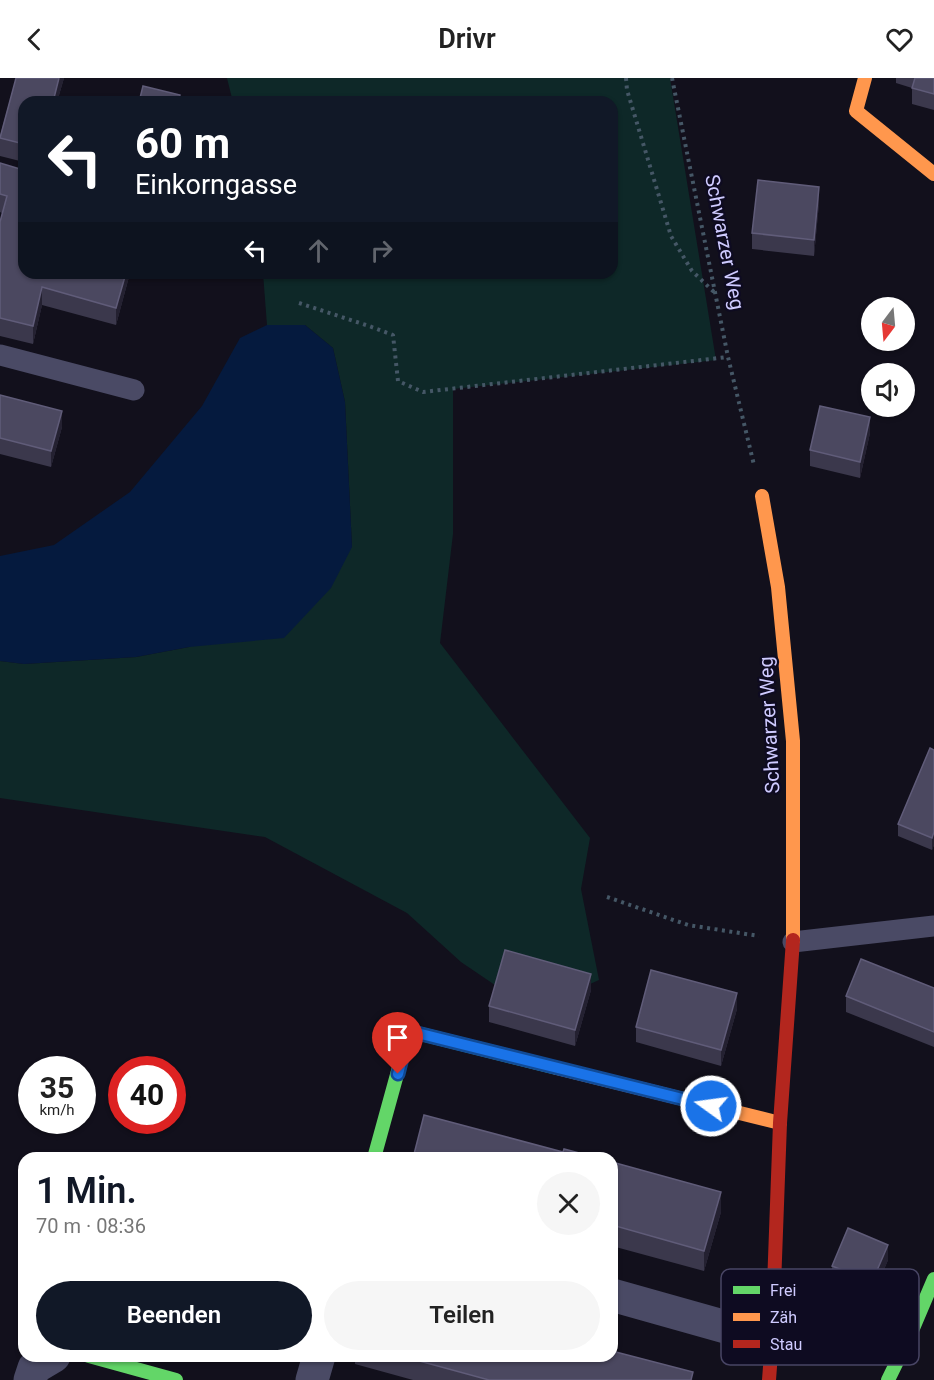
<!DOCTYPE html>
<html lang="de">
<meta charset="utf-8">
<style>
:root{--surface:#fff;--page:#f6f6f6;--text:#222;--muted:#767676;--accent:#111827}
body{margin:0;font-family:Roboto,sans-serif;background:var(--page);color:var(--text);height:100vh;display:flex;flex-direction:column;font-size:22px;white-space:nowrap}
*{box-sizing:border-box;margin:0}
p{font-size:20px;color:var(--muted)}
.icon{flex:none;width:33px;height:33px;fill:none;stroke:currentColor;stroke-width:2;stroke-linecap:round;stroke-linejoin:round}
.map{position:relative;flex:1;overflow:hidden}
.drawer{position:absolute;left:18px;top:1074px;width:600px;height:210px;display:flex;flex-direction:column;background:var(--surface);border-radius:18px;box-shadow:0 2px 4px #0004}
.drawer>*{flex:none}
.hud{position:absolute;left:18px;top:18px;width:600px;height:183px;border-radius:18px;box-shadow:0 2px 4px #0004;background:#111827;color:#fff;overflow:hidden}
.needle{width:39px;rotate:196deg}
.controls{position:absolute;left:861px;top:219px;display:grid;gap:12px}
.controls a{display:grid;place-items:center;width:54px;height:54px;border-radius:50%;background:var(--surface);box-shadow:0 2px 4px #0004;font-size:30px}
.speed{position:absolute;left:18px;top:978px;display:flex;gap:12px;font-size:30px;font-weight:700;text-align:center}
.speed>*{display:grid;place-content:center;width:78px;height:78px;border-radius:50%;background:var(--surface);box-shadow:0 2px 4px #0004;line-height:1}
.speed small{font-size:15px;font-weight:400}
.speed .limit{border:9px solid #d22;background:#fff;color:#111}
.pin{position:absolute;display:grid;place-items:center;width:51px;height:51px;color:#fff;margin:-62px -26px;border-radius:50% 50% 50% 0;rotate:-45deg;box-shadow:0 0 6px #0007}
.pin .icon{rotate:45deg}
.me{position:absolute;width:66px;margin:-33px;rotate:284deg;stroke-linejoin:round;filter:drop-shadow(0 0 4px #0008)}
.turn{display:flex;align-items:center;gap:21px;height:126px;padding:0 18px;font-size:27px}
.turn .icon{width:78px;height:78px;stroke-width:2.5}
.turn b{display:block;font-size:42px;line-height:51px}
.lanes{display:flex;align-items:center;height:57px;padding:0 18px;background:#0003;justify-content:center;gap:30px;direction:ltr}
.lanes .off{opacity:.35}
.round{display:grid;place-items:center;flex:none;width:63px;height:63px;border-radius:32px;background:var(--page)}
.head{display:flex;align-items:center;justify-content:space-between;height:102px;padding:0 18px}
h1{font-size:36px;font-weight:600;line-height:45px;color:var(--accent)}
.button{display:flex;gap:12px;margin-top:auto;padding:12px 18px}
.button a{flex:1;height:69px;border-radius:36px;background:var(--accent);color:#fff;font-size:24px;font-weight:600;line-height:69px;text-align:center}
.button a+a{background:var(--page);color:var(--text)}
header{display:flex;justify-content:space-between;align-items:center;height:78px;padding:0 18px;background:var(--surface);font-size:27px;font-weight:600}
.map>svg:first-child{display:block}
.green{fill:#0e2828}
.water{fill:#051a3e}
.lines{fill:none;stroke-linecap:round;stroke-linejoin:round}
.path{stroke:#455766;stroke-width:4;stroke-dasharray:3 4.5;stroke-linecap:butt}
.lane{stroke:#4a4a65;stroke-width:21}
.street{stroke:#4a4a65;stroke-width:33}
.fast{stroke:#63d668;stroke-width:14}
.slow{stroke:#ff974d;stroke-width:14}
.jam{stroke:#b3261e;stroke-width:14}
.wall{fill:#3b384c}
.shaded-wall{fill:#242131}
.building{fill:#4b4860;stroke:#605c79;stroke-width:1.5}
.route-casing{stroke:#114b97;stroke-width:15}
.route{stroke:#1a73e8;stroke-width:10}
.labels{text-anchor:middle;stroke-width:4.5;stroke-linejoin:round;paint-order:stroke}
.street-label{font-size:20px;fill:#cfcbff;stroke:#0e0b21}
.key{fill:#0e0b21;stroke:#484564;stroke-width:1.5}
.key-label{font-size:16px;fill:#cfcbff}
</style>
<header><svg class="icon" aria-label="back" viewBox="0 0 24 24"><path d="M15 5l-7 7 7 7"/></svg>Drivr<svg class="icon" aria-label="heart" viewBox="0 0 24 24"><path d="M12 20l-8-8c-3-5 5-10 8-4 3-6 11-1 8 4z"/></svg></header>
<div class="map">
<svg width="934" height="1302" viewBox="0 0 934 1302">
<rect width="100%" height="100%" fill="#12101c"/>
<path class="green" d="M227,0H670L716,282L453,311V456L440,565L590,760L581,811L599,902L532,932L461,884L407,835L265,759L0,720V583L24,586L136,579L189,569L352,469L345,324L333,270L305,247H267L263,195H612V24H233Z"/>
<path class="water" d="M267,247H305L333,270L345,324L352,469L331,510L284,560L189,569L136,579L24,586L0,583V478L54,467L130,414L202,328L240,260Z"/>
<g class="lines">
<path class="path" d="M626,0L627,12L671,158L692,193L714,214
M672,0L728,279L754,387
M299,225L369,248L393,257L398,303L423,314L728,279
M607,819L688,847L759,858"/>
<path class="lane" d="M0,277L134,312
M793,864L934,848"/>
<path class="street" d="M612,1217L772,1262
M30,1302L34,1290L54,1278
M312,1302L319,1278"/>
<path class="fast" d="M374,1080L409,953L557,990
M89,1278L176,1302
M888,1302L911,1255L934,1201"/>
<path class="slow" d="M865,0L856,33L934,96
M762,418L778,509L793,663V862
M557,990L780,1045"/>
<path class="jam" d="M769,1302L772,1262L780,1045L793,862"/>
</g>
<path class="wall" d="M16,0H64L57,24H24V84L0,78V58Z
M896,0H934V32L912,26V10L896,5Z
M0,85L20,91L130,195L116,247L42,227L33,266L0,258V144L2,135L0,134Z
M819,125L814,178L752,171V155Z
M0,317L62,349L51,389L0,376Z
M870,355L860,400L810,388V372Z
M934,672V767L932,772L898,758V746Z
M934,910V969L846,934V918Z
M591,912L575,968L489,944V928Z
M737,931L721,988L636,964V949Z
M612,1084L721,1134L704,1193L612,1168Z
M888,1182L872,1220L832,1204V1188Z
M355,1278H612L693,1302H413L355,1286Z"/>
<path class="shaded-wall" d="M59,0H64L57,24H53Z
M819,109V125L814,178V162Z
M126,195H130L116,247V230Z
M42,209V227L33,266V248Z
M62,333V349L51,389V373Z
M870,339V355L860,400V384Z
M934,754V767L932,772V760Z
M591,896V912L575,968V952Z
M737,915V931L721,988V972Z
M721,1114V1134L704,1193V1173Z
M888,1167V1182L872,1220V1204Z"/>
<path class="building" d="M16,0H59L53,24H24V66L0,60Z
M915,0H934V16L912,10Z
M143,8L180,17L178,24H139Z
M0,85L20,91L24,92V195H126L116,230L42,209L33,248L0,240V144L7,118L0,116Z
M758,102L819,109L814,162L752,155Z
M0,317L62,333L51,373L0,360Z
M820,328L870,339L860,384L810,372Z
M930,670L934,672V754L932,760L898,746Z
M505,872L591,896L575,952L489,928Z
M861,881L934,910V954L846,918Z
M651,892L737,915L721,972L636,949Z
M424,1037L563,1074L564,1071L598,1080H413Z
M612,1084L721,1114L704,1173L612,1147Z
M848,1150L888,1167L872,1204L832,1188Z
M612,1273L693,1294L691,1302H489L401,1278H612Z"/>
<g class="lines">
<g class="route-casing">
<path id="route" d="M398,996L409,953L711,1028"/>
</g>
<use href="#route" class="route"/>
</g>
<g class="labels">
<g class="street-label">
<text transform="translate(725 164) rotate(79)" y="7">Schwarzer Weg</text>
<text transform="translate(769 647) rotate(-93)" y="7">Schwarzer Weg</text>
</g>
</g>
<rect x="721" y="1191" width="198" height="96" rx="9" class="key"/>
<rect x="733" y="1208" width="27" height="8" fill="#63d668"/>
<rect x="733" y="1235" width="27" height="8" fill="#ff974d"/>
<rect x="733" y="1262" width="27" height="8" fill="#b3261e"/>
<g class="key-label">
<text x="770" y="1218">Frei</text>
<text x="770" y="1245">Zäh</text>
<text x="770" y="1272">Stau</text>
</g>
</svg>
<div class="controls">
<a><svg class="needle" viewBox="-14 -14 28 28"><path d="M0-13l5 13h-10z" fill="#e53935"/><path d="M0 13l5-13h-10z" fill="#767676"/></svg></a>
<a><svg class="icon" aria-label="sound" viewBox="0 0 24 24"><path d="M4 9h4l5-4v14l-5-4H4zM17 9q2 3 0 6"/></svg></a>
</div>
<div class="speed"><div>35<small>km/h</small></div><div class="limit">40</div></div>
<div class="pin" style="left:398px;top:996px;background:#d93025"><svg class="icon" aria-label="arrive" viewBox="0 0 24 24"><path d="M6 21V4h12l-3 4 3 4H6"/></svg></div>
<svg class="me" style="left:711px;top:1028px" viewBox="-20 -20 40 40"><circle r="17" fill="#1a73e8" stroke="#fff" stroke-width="3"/><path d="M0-11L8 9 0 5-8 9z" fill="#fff"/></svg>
<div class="hud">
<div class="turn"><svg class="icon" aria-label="left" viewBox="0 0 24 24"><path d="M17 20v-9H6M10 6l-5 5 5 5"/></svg><div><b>60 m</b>Einkorngasse</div></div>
<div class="lanes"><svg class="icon" aria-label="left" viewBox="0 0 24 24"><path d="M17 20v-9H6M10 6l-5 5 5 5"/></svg><svg class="icon off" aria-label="ahead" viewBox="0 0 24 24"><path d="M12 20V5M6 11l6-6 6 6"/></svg><svg class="icon off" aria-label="right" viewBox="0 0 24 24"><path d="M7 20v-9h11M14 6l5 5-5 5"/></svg></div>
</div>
<section class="drawer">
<div class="head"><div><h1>1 Min.</h1><p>70 m · 08:36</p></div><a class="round"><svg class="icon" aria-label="close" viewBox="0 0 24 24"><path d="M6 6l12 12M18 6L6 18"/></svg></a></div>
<div class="button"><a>Beenden</a><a>Teilen</a></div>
</section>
</div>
